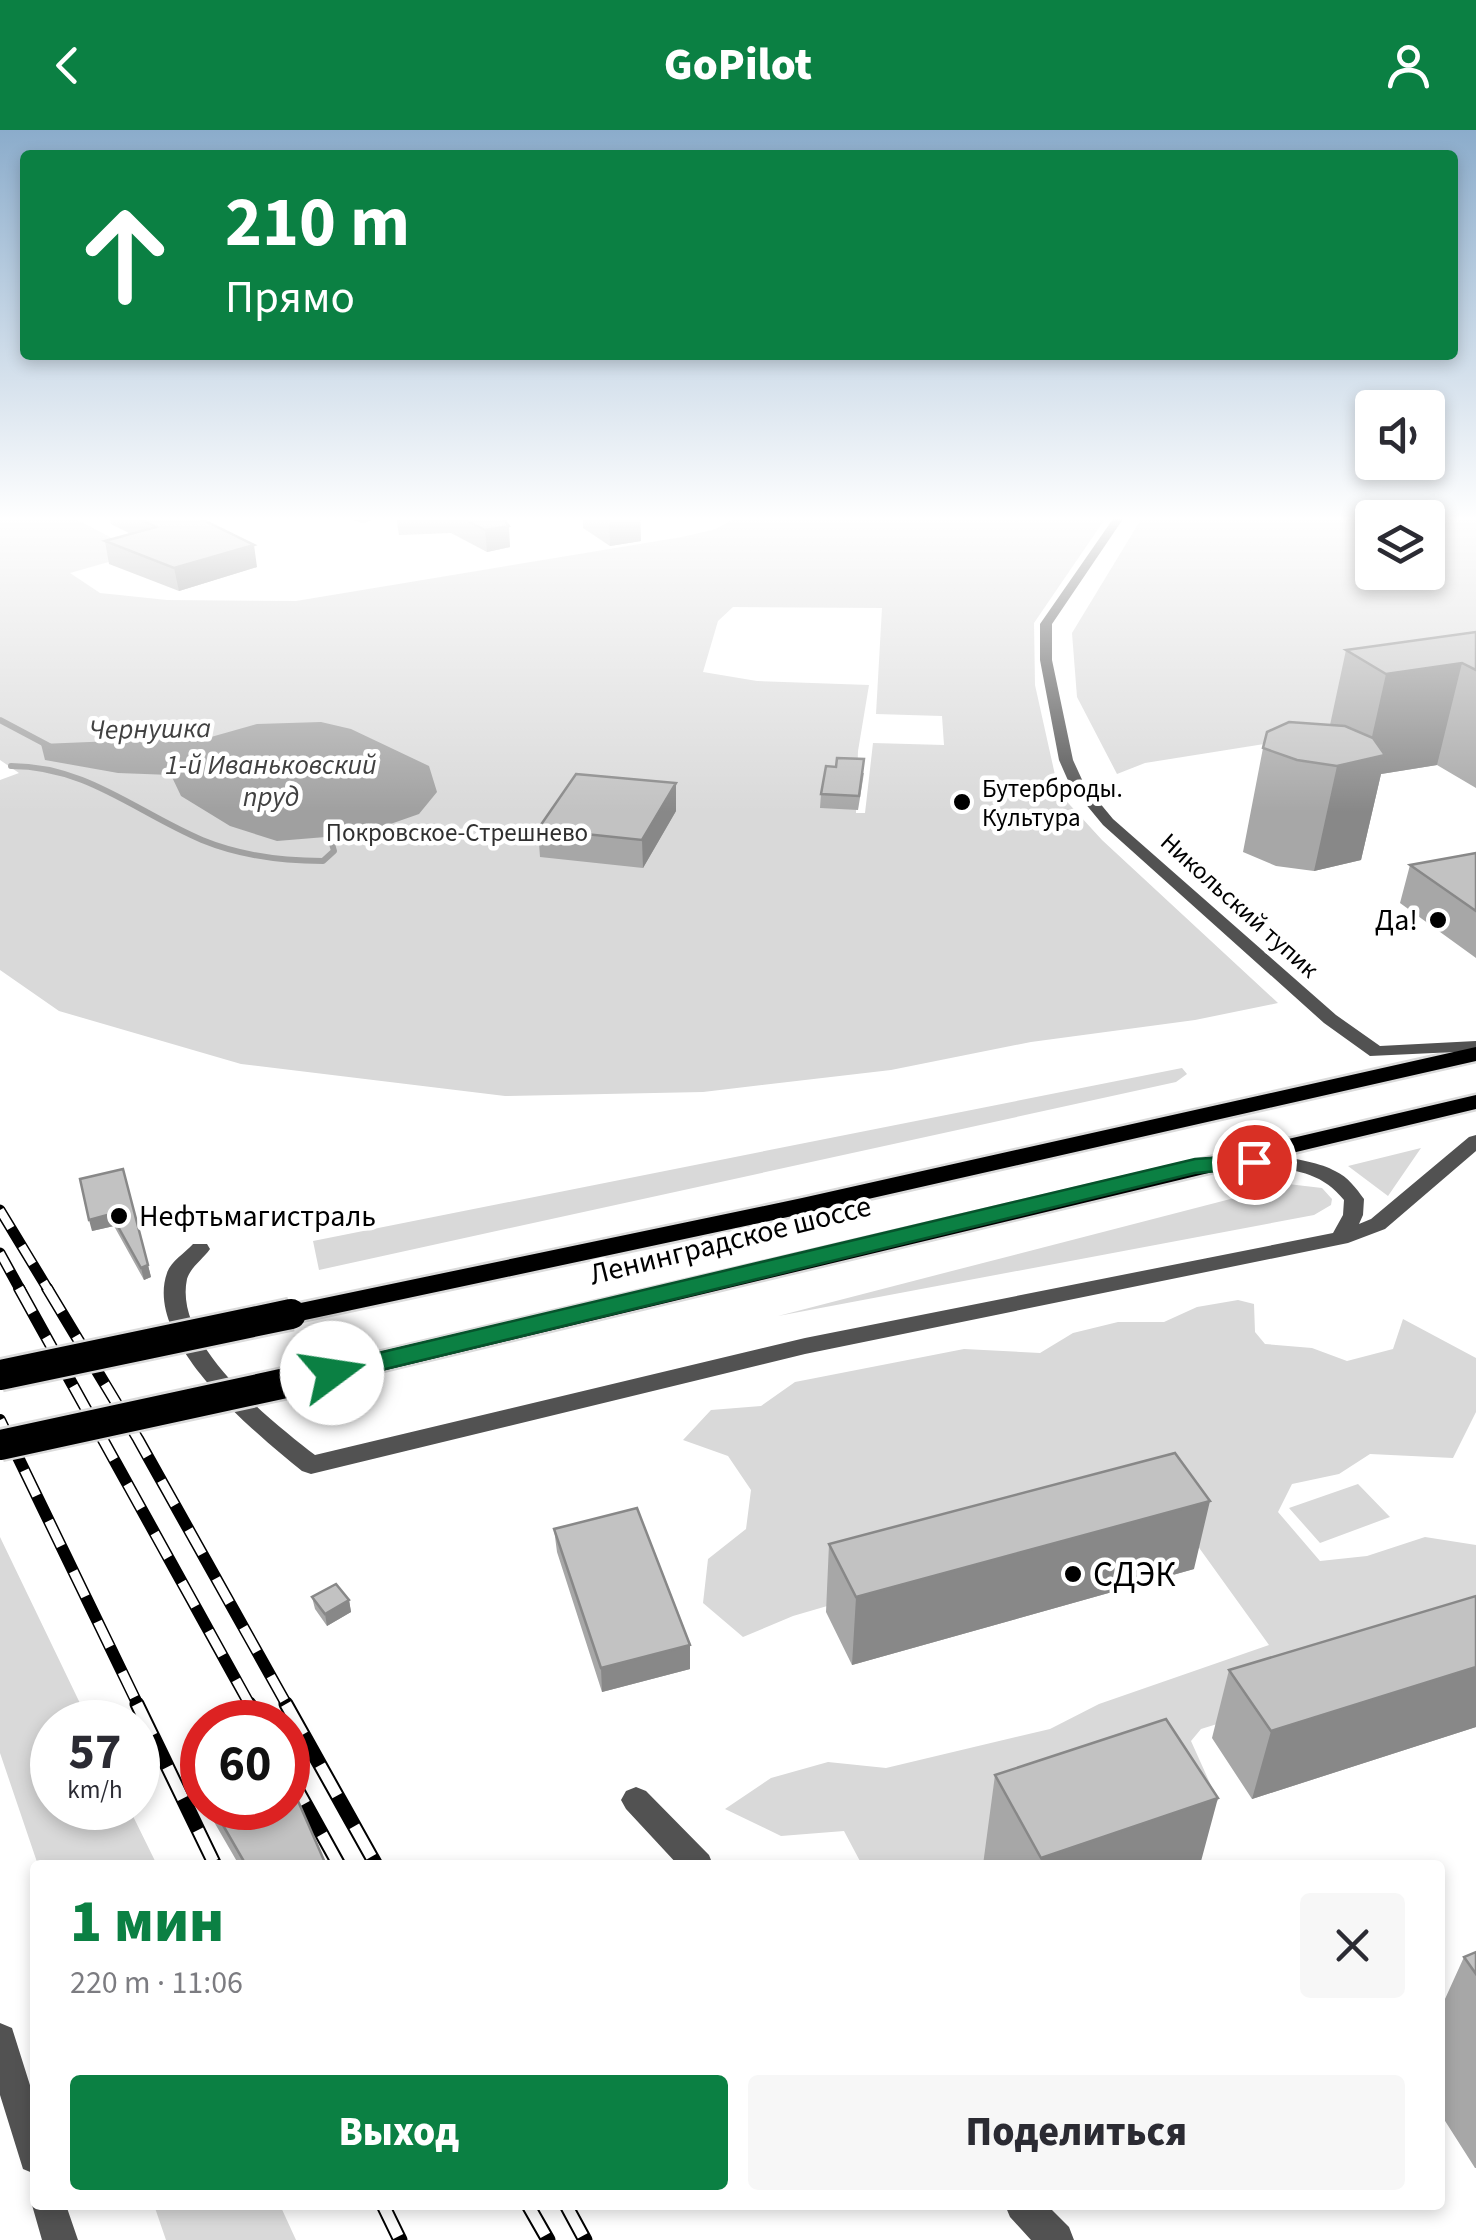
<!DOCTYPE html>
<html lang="ru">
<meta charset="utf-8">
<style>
:root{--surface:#fff;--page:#f7f7f7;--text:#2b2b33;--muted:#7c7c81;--accent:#0b8043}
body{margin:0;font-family:"Source Sans 3",sans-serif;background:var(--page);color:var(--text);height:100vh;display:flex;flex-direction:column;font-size:38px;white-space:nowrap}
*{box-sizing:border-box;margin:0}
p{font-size:32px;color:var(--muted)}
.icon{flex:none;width:55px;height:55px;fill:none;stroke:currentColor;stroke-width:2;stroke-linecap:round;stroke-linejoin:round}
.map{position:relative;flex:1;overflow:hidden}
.panel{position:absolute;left:30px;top:1730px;width:1415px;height:350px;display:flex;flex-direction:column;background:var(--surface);border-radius:10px;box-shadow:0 5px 15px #0003}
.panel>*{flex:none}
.hud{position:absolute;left:20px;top:20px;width:1438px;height:210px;border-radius:10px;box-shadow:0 5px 15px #0003;background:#0b8043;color:#fff;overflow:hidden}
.buttons{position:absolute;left:1355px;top:260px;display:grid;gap:20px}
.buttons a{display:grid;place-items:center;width:90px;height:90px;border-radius:10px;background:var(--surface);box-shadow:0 5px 15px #0003;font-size:50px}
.speed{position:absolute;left:30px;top:1570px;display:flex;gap:20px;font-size:50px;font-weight:700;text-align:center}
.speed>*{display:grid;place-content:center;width:130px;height:130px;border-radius:50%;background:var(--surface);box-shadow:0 5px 15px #0003;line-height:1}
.speed small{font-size:25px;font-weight:400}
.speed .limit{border:15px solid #d22;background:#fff;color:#111}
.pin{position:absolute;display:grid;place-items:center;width:85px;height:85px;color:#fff;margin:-42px;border:5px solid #fff;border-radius:50%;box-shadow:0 2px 10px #0007}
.me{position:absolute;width:110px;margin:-55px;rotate:76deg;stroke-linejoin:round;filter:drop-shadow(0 0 8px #0008)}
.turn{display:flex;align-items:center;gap:35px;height:210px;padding:0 40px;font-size:45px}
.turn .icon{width:130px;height:130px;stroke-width:2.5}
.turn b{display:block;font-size:70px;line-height:85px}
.round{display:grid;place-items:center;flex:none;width:105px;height:105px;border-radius:10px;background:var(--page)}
.head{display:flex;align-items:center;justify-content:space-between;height:170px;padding:0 40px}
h1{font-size:60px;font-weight:800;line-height:75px;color:var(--accent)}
.primary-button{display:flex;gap:20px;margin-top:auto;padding:20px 40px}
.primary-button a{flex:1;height:115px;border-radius:10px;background:var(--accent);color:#fff;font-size:40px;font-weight:800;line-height:115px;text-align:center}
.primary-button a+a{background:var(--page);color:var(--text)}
header{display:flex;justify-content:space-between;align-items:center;height:130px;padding:0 40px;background:var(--accent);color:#fff;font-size:45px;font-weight:800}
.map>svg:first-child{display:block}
.green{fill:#d9d9d9;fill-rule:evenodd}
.water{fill:#a0a0a0}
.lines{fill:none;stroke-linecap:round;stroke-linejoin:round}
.stream{stroke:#a0a0a0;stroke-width:6}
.primary-casing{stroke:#dbdbdb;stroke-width:5}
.minor{fill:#525252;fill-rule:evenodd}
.tertiary{fill:#525252;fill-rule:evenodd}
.primary{fill:#000;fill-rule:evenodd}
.rail-far2-casing{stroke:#000;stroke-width:11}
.rail-far1-casing{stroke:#000;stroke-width:12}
.rail-casing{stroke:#000;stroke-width:15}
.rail-far2{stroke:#fff;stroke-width:8;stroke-dasharray:21;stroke-linecap:butt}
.rail-far1{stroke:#fff;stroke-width:9;stroke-dasharray:28;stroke-linecap:butt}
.rail{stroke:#fff;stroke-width:11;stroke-dasharray:35;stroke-linecap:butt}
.primary-bridge-casing{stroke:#dbdbdb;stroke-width:35;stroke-linecap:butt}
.primary-bridge{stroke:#000;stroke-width:30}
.wall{fill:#a7a7a7}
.shaded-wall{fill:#888}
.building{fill:#c2c2c2;stroke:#888;stroke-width:2.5}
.route{fill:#0b8043;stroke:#07532c;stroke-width:2.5}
.poi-dot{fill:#000;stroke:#fff;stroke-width:4}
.labels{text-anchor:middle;stroke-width:9;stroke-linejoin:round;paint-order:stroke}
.far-poi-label{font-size:25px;fill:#000;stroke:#fff;text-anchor:start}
.far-park-label{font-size:25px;fill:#303030;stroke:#fff}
.far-street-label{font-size:25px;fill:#000;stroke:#fff}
.far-water-label{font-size:28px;font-style:italic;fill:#414141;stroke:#fff}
.poi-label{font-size:30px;fill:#000;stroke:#fff;text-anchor:end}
.street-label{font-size:30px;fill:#000;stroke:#fff}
.near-poi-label{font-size:35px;fill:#000;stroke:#fff;text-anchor:start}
</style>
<header><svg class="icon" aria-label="back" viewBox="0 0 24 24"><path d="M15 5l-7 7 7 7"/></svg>GoPilot<svg class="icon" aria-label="person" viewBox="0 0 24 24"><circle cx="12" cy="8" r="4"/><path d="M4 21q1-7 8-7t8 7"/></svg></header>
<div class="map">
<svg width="1476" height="2110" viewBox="0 0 1476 2110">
<rect width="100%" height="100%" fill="#fff"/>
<path class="green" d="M0,386H70L140,423L70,443L100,463L167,470L296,471L682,407L716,399L738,386H1107L1034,493L1035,555L1059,663L1102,710L1278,873L1195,890L1031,912L891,940L703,962L505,966L241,934L59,881L0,840V650L19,643L0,630ZM733,477L882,478L876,584L942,586L944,615L873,613L865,683H856L858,621L869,555L757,551L703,542L718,491Z
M1143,386H1476V580L1145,633L1117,644L1077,567L1072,503ZM1372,388H1428V442H1372Z
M1182,938L1187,944L1176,952L319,1140L313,1111Z
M1421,1018L1388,1066L1348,1036Z
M1288,1054L1322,1058L1332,1069L1331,1075L1314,1085L778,1186Z
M1238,1170L1254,1174L1255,1202L1265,1214L1312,1218L1347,1231L1393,1219L1403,1189L1476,1228V1282L1453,1328L1370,1324L1339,1344L1292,1354L1278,1382L1320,1431L1367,1426L1425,1407L1476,1415V1514L1201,1599L1191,1611L1218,1671L1036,1735H862L844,1701L781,1706L725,1679L771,1648L828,1632L886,1638L1050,1599L1099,1574L1269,1515L1169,1376L793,1486L743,1507L703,1473L708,1429L746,1399L751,1360L728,1326L683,1310L711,1280L761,1276L795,1252L964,1219L1040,1223L1073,1203L1118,1192H1164L1197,1177Z
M1358,1354L1390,1387L1320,1413L1289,1378Z
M0,1407L89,1592H52V1678H129L157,1735H38L0,1623Z
M154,2075H280L296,2110H166Z"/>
<path class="water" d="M321,592L351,599L429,636L437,662L419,684L362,704L277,711L230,696L181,666L171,645L118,643L45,630L41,614L211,607L257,594Z"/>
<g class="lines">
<path class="stream" d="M0,590L49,616
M11,636C86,636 136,682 202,710C241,726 282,731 323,731L334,721L327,696"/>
<g class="primary-casing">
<path id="primary" d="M1476,917V931L802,1084L291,1193L277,1184L291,1175L802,1068Z
M1476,965V979L332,1253L322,1250L318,1243L322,1236L332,1233Z"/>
</g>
<path class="minor" d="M1115,386H1125L1052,494V530L1073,630L1084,654L1113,689L1336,885L1380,916L1476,911V921L1370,926L1324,893L1103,695L1070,655L1059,630L1040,530V494Z"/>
<path class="tertiary" d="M1476,1005V1021L1385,1099L1348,1113L805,1224L311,1344L302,1341C256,1304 143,1211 167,1143C170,1132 185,1123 193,1114H207L210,1119C203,1129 190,1138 187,1149C173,1214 270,1290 315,1325L805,1208L1333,1103L1343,1085L1344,1070C1315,1033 1269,1037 1227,1040L1217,1034C1238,1017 1312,1028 1335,1041C1348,1047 1356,1058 1364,1069L1363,1085L1359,1094L1371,1089L1469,1007Z
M636,1657L646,1661L709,1725L713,1735H678L626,1679L621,1670L626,1661Z
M0,1893L12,1898L35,1971V2044L23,2039L0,1965Z
M35,2067V2075H66L78,2110H42L32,2075Z
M1005,2075H1047L1069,2097L1074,2110H1031L1010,2087Z"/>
<use href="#primary" class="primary"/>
<g class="rail-far2-casing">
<path id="rail-far2" d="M0,1080L49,1161
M0,1123L21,1161"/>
</g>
<g class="rail-far1-casing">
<path id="rail-far1" d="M19,1158L251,1577
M47,1158L138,1309L288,1577
M0,1290L139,1577"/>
</g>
<g class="rail-casing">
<path id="rail" d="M137,1574L215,1735
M249,1574L259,1592
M286,1574L376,1735
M288,1643L339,1735
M383,2075L400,2110
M528,2075L548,2110
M566,2075L585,2110"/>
</g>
<use href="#rail-far2" class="rail-far2"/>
<use href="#rail-far1" class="rail-far1"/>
<use href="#rail" class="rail"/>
<g class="primary-bridge-casing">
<path id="primary-bridge" d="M0,1245L291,1184
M0,1315L332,1243"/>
</g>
<use href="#primary-bridge" class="primary-bridge"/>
</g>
<path class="wall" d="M110,386H195L257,437L179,461L109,434L105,411L131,404L111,394Z
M337,386H385L363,393Z
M396,386H501L510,417L487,422L451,403L399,405Z
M583,386H640L641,411L610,416L583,398Z
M1476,502V658L1437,635L1381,644L1361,730L1314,741L1276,736L1243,722L1263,618L1330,595L1346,520Z
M836,637L864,643L858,680L820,678L821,664Z
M676,681L643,738L540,727L538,699Z
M1476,723V828L1400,773L1410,735Z
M123,1039L151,1147L144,1150L114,1096L92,1101Z
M554,1399L690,1515V1539L602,1562L557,1422Z
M829,1414L1194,1439L852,1535L826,1482Z
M312,1467L349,1470L351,1482L327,1496L315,1479Z
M1229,1540L1476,1597L1252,1669L1212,1608Z
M202,1629V1672L194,1657L186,1633Z
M995,1645L1200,1735H983Z
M206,1678H288L326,1735H239Z
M1476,1822V2038H1475L1440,1983V1880L1464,1827Z"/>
<path class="shaded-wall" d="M362,386H385L363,393Z
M609,386H640L641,411L610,416Z
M509,396L510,417L487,422L485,400Z
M254,415L257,437L179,461L174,438Z
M1462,533L1437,635L1381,644L1361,730L1314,741L1337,636L1367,629L1386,544Z
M676,653V681L643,738L642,710Z
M111,1084L114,1096L92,1101L89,1090Z
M148,1135L151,1147L144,1150L141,1138Z
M1210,1371L1194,1439L852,1535L856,1467Z
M349,1470L351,1482L327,1496L325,1484Z
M690,1515V1539L602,1562L601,1538Z
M1476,1537V1597L1252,1669L1271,1601Z
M1218,1668L1200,1735H1040L1041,1728Z"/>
<path class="building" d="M134,386H195L254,415L174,438L105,411L156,397Z
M458,386H501L509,396L485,400Z
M1476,502V540L1462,533L1386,544L1346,520Z
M1289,592L1345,596L1373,608L1385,625L1337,636L1297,630L1263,618L1267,602Z
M837,628L864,629L859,666L821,664L826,636L836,637Z
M576,644L676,653L642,710L538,699Z
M1476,723V781L1410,735Z
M123,1039L148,1135L141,1138L111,1084L89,1090L80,1049Z
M1175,1323L1210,1371L856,1467L829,1414Z
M637,1378L690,1515L601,1538L554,1399Z
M336,1454L349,1470L325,1484L312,1467Z
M1476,1466V1537L1271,1601L1229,1540Z
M1166,1589L1218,1668L1041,1728L995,1645Z
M202,1629V1660L186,1633Z
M288,1648L326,1735H246L213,1678H288Z
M1476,1822V1844L1464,1827Z"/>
<linearGradient id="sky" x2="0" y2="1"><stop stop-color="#8baccb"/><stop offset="0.57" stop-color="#fff"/><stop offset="1" stop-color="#fff" stop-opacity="0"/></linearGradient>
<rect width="1476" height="682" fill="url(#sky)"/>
<path class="route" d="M1254,1025L1261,1027V1037L1195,1043L332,1252L319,1243L332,1234L1195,1029Z"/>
<g class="poi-dot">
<circle cx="962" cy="672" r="10"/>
<circle cx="1438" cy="790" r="10"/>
<circle cx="119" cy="1086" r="10"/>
<circle cx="1073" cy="1444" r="10"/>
</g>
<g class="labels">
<g class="far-poi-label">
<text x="982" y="667">Бутерброды.<tspan x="982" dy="29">Культура</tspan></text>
</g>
<g class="far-park-label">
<text x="457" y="711">Покровское-Стрешнево</text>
</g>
<g class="far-street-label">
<text transform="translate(1240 775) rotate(42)" y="9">Никольский тупик</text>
</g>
<g class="far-water-label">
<text transform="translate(150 598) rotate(-1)" y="10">Чернушка</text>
<text x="271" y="644">1-й Иваньковский<tspan x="271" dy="32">пруд</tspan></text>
</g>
<g class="poi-label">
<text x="1418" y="800">Да!</text>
<text x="139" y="1096" text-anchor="start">Нефтьмагистраль</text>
</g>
<g class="street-label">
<text transform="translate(730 1110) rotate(-14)" y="10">Ленинградское шоссе</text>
</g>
<g class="near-poi-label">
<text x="1093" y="1456">СДЭК</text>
</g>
</g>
</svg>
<div class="buttons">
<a><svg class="icon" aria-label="sound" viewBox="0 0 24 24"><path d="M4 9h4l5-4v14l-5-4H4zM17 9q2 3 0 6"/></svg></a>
<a><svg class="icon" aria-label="layers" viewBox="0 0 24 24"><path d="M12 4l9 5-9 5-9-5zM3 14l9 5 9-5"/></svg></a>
</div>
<div class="speed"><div>57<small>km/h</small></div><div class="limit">60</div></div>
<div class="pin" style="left:1254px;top:1032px;background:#d93025"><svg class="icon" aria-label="arrive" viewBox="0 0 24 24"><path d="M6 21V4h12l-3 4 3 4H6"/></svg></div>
<svg class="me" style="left:332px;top:1243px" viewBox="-20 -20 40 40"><circle r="19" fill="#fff"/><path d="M0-13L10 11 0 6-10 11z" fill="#0b8043"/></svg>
<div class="hud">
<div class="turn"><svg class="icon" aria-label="ahead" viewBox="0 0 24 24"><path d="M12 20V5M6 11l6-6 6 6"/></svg><div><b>210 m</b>Прямо</div></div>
</div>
<section class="panel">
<div class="head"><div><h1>1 мин</h1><p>220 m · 11:06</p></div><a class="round"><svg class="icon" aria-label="close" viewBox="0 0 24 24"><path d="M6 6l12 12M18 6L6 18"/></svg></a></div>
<div class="primary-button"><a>Выход</a><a>Поделиться</a></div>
</section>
</div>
